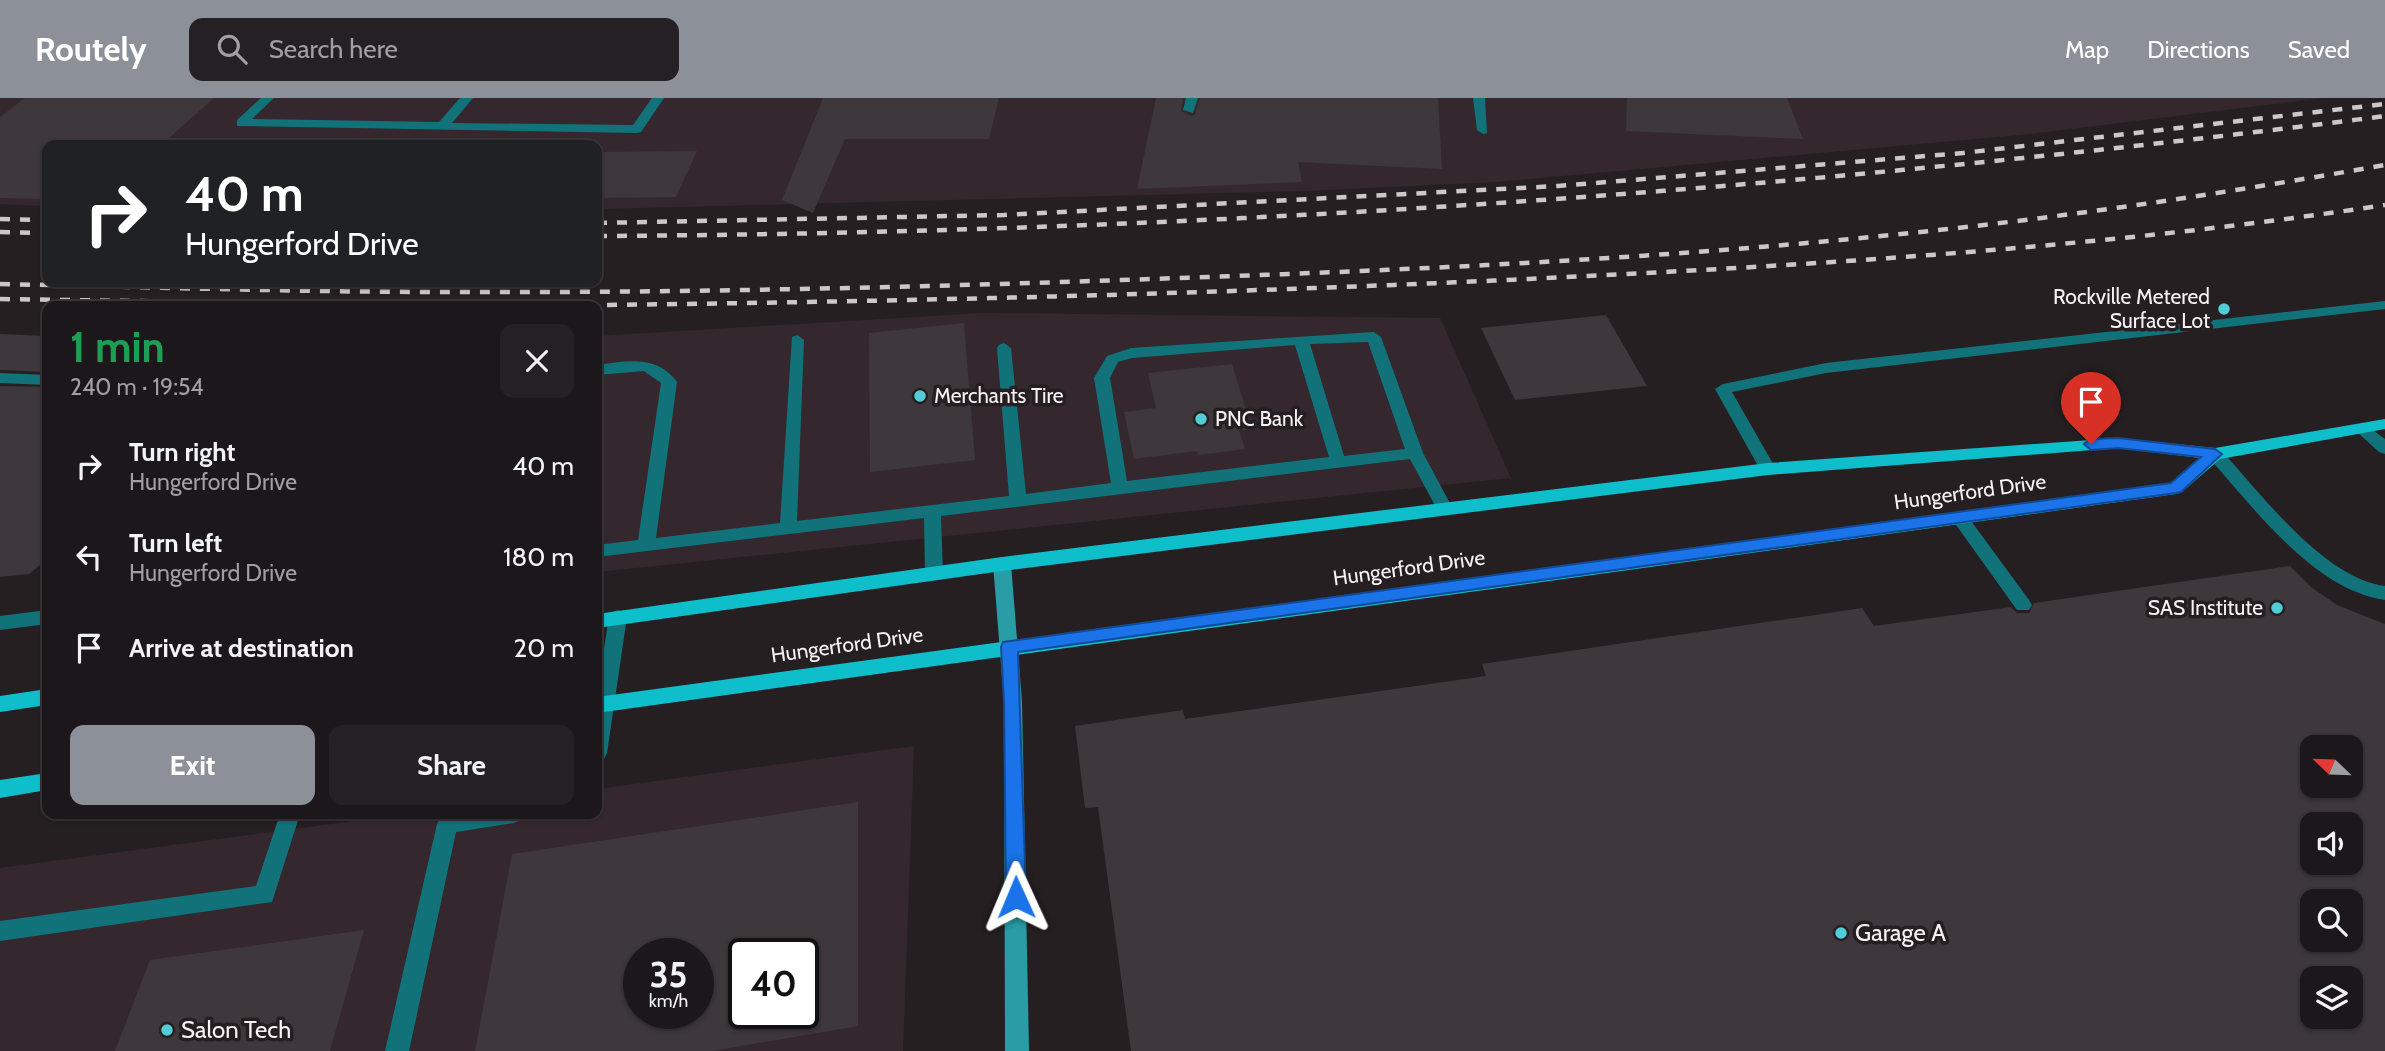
<!DOCTYPE html>
<meta charset="utf-8">
<style>
:root{--surface:#1c171a;--page:#252023;--text:#f1f3f6;--muted:#a09fa2;--line:#3a3639;--accent:#8c9099}
body{margin:0;font-family:Cabin,sans-serif;background:var(--page);color:var(--text);height:100vh;display:flex;flex-direction:column;font-size:26px;white-space:nowrap}
*{box-sizing:border-box;margin:0}
p{font-size:23px;color:var(--muted)}
.icon{flex:none;width:38px;height:38px;fill:none;stroke:currentColor;stroke-width:2;stroke-linecap:round;stroke-linejoin:round}
.map{position:relative;flex:1;overflow:hidden}
.panel{position:absolute;left:42px;top:203px;width:560px;height:518px;display:flex;flex-direction:column;background:var(--surface);border-radius:14px;box-shadow:0 2px 5px #0004,0 0 0 2px var(--line)}
.panel>*{flex:none}
.guide{position:absolute;left:42px;top:42px;width:560px;height:147px;border-radius:14px;box-shadow:0 2px 5px #0004,0 0 0 2px var(--line);background:#202124;color:#fff;overflow:hidden}
.needle{width:46px;rotate:293deg}
.controls{position:absolute;left:2300px;top:637px;display:grid;gap:14px}
.controls a{display:grid;place-items:center;width:63px;height:63px;border-radius:14px;background:var(--surface);box-shadow:0 2px 5px #0004,0 0 0 2px var(--line);font-size:35px}
.speed{position:absolute;left:623px;top:840px;display:flex;gap:14px;font-size:35px;font-weight:700;text-align:center}
.speed>*{display:grid;place-content:center;width:91px;height:91px;border-radius:50%;background:var(--surface);box-shadow:0 2px 5px #0004,0 0 0 2px var(--line);line-height:1}
.speed small{font-size:18px;font-weight:400}
.speed .limit{border:4px solid #111;border-radius:10px;background:#fff;color:#111}
.pin{position:absolute;display:grid;place-items:center;width:60px;height:60px;color:#fff;margin:-72px -30px;border-radius:50% 50% 50% 0;rotate:-45deg;box-shadow:0 0 7px #0007}
.pin .icon{rotate:45deg}
.me{position:absolute;width:77px;margin:-38px;rotate:359deg;stroke-linejoin:round;filter:drop-shadow(0 0 5px #0008)}
.turn{display:flex;align-items:center;gap:24px;height:147px;padding:0 28px;font-size:32px}
.turn .icon{width:91px;height:91px;stroke-width:2.5}
.turn b{display:block;font-size:49px;line-height:60px}
.round{display:grid;place-items:center;flex:none;width:74px;height:74px;border-radius:14px;background:var(--page)}
.head{display:flex;align-items:center;justify-content:space-between;height:119px;padding:0 28px}
h1{font-size:42px;font-weight:800;line-height:52px;color:#1e9e55}
.primary-button{display:flex;gap:14px;margin-top:auto;padding:14px 28px}
.primary-button a{flex:1;height:80px;border-radius:14px;background:var(--accent);color:#fff;font-size:28px;font-weight:800;line-height:80px;text-align:center}
.primary-button a+a{background:var(--page);color:var(--text)}
ul{padding:0;list-style:none}
li{display:flex;align-items:center;gap:21px;height:91px;padding:0 28px}
li div{flex:1}
li b{display:block;font-size:26px}
li em{font-style:normal}
header{display:flex;align-items:center;gap:42px;box-sizing:border-box;height:98px;padding:0 35px;background:var(--accent);color:#fff}
header strong{font-size:33px}
nav{display:flex;gap:38px;margin-inline-start:auto;font-size:24px}
.search{width:490px;height:63px;background:var(--page);display:flex;align-items:center;gap:18px;box-sizing:border-box;padding:0 24px;border-radius:14px;color:var(--muted);font-size:26px}
.map>svg:first-child{display:block}
.built{fill:#34282e;fill-rule:evenodd}
.building{fill:#3e373b;fill-rule:evenodd}
.lines{fill:none;stroke-linecap:round;stroke-linejoin:round}
.lane{fill:#127279;fill-rule:evenodd}
.secondary{fill:#289da6;fill-rule:evenodd}
.primary{fill:#0ebfcb;fill-rule:evenodd}
.rail{stroke:#ccc7c9;stroke-width:4.5;stroke-dasharray:10 10;stroke-linecap:butt}
.route{fill:#1a73e8;stroke:#114b97;stroke-width:2}
.poi-dot{fill:#52ccd6;stroke:#261f22;stroke-width:2.5}
.labels{text-anchor:middle;stroke-width:7;stroke-linejoin:round;paint-order:stroke}
.poi-label{font-size:21px;fill:#f7f2f4;stroke:#261f22;text-anchor:end}
.street-label{font-size:21px;fill:#f7f2f4;stroke:#261f22}
.near-poi-label{font-size:24px;fill:#f7f2f4;stroke:#261f22;text-anchor:start}
</style>
<header>
<strong>Routely</strong>
<div class="search"><svg class="icon" aria-label="search" viewBox="0 0 24 24"><circle cx="10" cy="10" r="6"/><path d="M15 15l6 6"/></svg>Search here</div>
<nav><a>Map</a><a>Directions</a><a>Saved</a></nav>
</header>
<div class="map">
<svg width="2385" height="953" viewBox="0 0 2385 953">
<rect width="100%" height="100%" fill="#261f22"/>
<path class="built" d="M0,0H2323L2030,36L1496,84L1303,93L597,111V47H47V108L0,106Z
M983,215L1440,220L1511,380L597,474V238Z
M914,648L903,953H0V770L407,716H597V691ZM639,856H698V915H639ZM744,856H803V915H744Z"/>
<path class="building" d="M25,0H214L161,47H47V101L0,100V19Z
M823,0H999L989,41H845L813,115L782,102Z
M1156,0H1183L1181,13L1192,18L1195,16L1200,0H1438L1442,71L1298,64L1302,84L1137,91Z
M1627,0H1787L1803,41L1626,33Z
M697,53L676,99L597,100V54Z
M1606,217L1647,288L1515,302L1481,230Z
M964,225L975,362L870,374L869,235Z
M0,236L47,238V274L0,272Z
M1232,266L1252,331L1239,332L1245,351L1198,357L1197,353L1134,361L1124,314L1156,310L1148,275Z
M0,288L47,289V461L29,476L0,479Z
M2290,468L2311,489L2337,507L2385,526V953H1131L1098,709L1085,710L1075,628L1183,612L1185,621L1486,578L1482,566L1862,510L1874,528L2011,509L2017,515H2029L2034,505ZM2312,649H2350V688H2312ZM2312,726H2350V765H2312ZM2312,803H2350V842H2312ZM2312,880H2350V919H2312Z
M858,704V928L712,953H475L512,756ZM639,856H698V915H639ZM744,856H803V915H744Z
M364,832L330,953H115L150,862Z"/>
<g class="lines">
<path class="lane" d="M261,0H274L252,21L439,24L460,0H473L452,25L633,27L652,0H664L641,34L637,35L237,28V22Z
M1186,0H1198L1193,15L1183,12Z
M1473,0H1485L1487,35L1483,36L1477,32Z
M2385,203V211L1826,275L1732,294L1776,371L1768,377L1762,375L1715,291L1723,286L1826,265Z
M1374,234L1381,239L1423,355L1453,411L1451,415H1439L1410,361L941,418L943,476L940,481H928L925,476L924,420L597,459V447L638,442L661,285L644,273L597,277V267C626,263 657,256 677,284L656,440L780,425L792,239L797,237L804,242L797,423L1009,398L997,250L999,247L1004,245L1011,250L1026,396L1111,385L1094,280L1107,258L1131,250ZM1368,244L1405,351L1344,358L1310,246ZM1295,247L1329,359L1127,383L1110,280L1118,264L1132,260Z
M0,275L47,277V287L0,285Z
M2363,325L2385,341V356L2379,354L2357,334L2355,330Z
M2215,350L2221,352C2261,396 2324,480 2385,488V502C2314,492 2255,411 2209,360L2207,356Z
M1960,414L1966,416L2029,502L2032,507L2029,512H2017L1954,424L1952,420Z
M47,512V526L0,532V518Z
M618,512L624,514L627,519L607,655L604,661L597,663V595L609,519L612,514Z
M280,716H300L272,804L0,843V823L256,788Z
M456,716H524L521,722L514,725L456,734L409,953H385L437,726L440,720Z"/>
<path class="secondary" d="M1002,459L1008,461L1011,466L1022,604L1029,953H1005L1004,604L993,466L996,461Z"/>
<path class="primary" d="M2385,321V331L2220,361L2182,394L2176,396L597,615V599L2171,385L2200,360L2118,350L1768,377L1002,473L597,530V516L1002,459L1768,365L2118,340L2215,350Z
M47,591V607L0,614V598Z
M47,675V692L0,700V682Z"/>
<path class="rail" d="M0,121L47,122
M597,125L1004,117L1558,88L1963,55L2385,6
M0,134L47,135
M597,138C1194,135 1792,94 2385,18
M0,186C148,189 296,194 445,194C689,195 933,189 1178,180C1438,171 1698,159 1957,130C2101,114 2243,92 2385,67
M0,201L472,208
M507,208C848,205 1188,197 1528,181C1815,167 2101,150 2385,107"/>
</g>
<path class="route" d="M2118,340L2215,351L2222,356L2181,394L2176,395L1018,554L1026,799L1023,805L1016,808L1009,805L1006,799L1004,604L1001,549L1003,544L2171,385L2201,359L2118,350L2091,352L2084,346L2091,341Z"/>
<g class="poi-dot">
<circle cx="2224" cy="211" r="7"/>
<circle cx="920" cy="298" r="7"/>
<circle cx="1201" cy="321" r="7"/>
<circle cx="2277" cy="510" r="7"/>
<circle cx="1841" cy="835" r="7"/>
<circle cx="167" cy="932" r="7"/>
</g>
<g class="labels">
<g class="poi-label">
<text x="2210" y="206">Rockville Metered<tspan x="2210" dy="24">Surface Lot</tspan></text>
<text x="934" y="305" text-anchor="start">Merchants Tire</text>
<text x="1215" y="328" text-anchor="start">PNC Bank</text>
<text x="2263" y="517">SAS Institute</text>
</g>
<g class="street-label">
<text transform="translate(1970 394) rotate(-8)" y="7">Hungerford Drive</text>
<text transform="translate(1409 470) rotate(-8)" y="7">Hungerford Drive</text>
<text transform="translate(847 547) rotate(-8)" y="7">Hungerford Drive</text>
</g>
<g class="near-poi-label">
<text x="1855" y="843">Garage A</text>
<text x="181" y="940">Salon Tech</text>
</g>
</g>
</svg>
<div class="controls">
<a><svg class="needle" viewBox="-14 -14 28 28"><path d="M0-13l5 13h-10z" fill="#e53935"/><path d="M0 13l5-13h-10z" fill="#a09fa2"/></svg></a>
<a><svg class="icon" aria-label="sound" viewBox="0 0 24 24"><path d="M4 9h4l5-4v14l-5-4H4zM17 9q2 3 0 6"/></svg></a>
<a><svg class="icon" aria-label="search" viewBox="0 0 24 24"><circle cx="10" cy="10" r="6"/><path d="M15 15l6 6"/></svg></a>
<a><svg class="icon" aria-label="layers" viewBox="0 0 24 24"><path d="M12 4l9 5-9 5-9-5zM3 14l9 5 9-5"/></svg></a>
</div>
<div class="speed"><div>35<small>km/h</small></div><div class="limit">40</div></div>
<div class="pin" style="left:2091px;top:346px;background:#d93025"><svg class="icon" aria-label="arrive" viewBox="0 0 24 24"><path d="M6 21V4h12l-3 4 3 4H6"/></svg></div>
<svg class="me" style="left:1016px;top:799px" viewBox="-20 -20 40 40"><path d="M0-17L14 15 0 8-14 15z" fill="#1a73e8" stroke="#fff" stroke-width="4"/></svg>
<div class="guide">
<div class="turn"><svg class="icon" aria-label="right" viewBox="0 0 24 24"><path d="M7 20v-9h11M14 6l5 5-5 5"/></svg><div><b>40 m</b>Hungerford Drive</div></div>
</div>
<section class="panel">
<div class="head"><div><h1>1 min</h1><p>240 m · 19:54</p></div><a class="round"><svg class="icon" aria-label="close" viewBox="0 0 24 24"><path d="M6 6l12 12M18 6L6 18"/></svg></a></div>
<ul>
<li><svg class="icon" aria-label="right" viewBox="0 0 24 24"><path d="M7 20v-9h11M14 6l5 5-5 5"/></svg><div><b>Turn right</b><p>Hungerford Drive</p></div><em>40 m</em></li>
<li><svg class="icon" aria-label="left" viewBox="0 0 24 24"><path d="M17 20v-9H6M10 6l-5 5 5 5"/></svg><div><b>Turn left</b><p>Hungerford Drive</p></div><em>180 m</em></li>
<li><svg class="icon" aria-label="arrive" viewBox="0 0 24 24"><path d="M6 21V4h12l-3 4 3 4H6"/></svg><div><b>Arrive at destination</b></div><em>20 m</em></li>
</ul>
<div class="primary-button"><a>Exit</a><a>Share</a></div>
</section>
</div>
